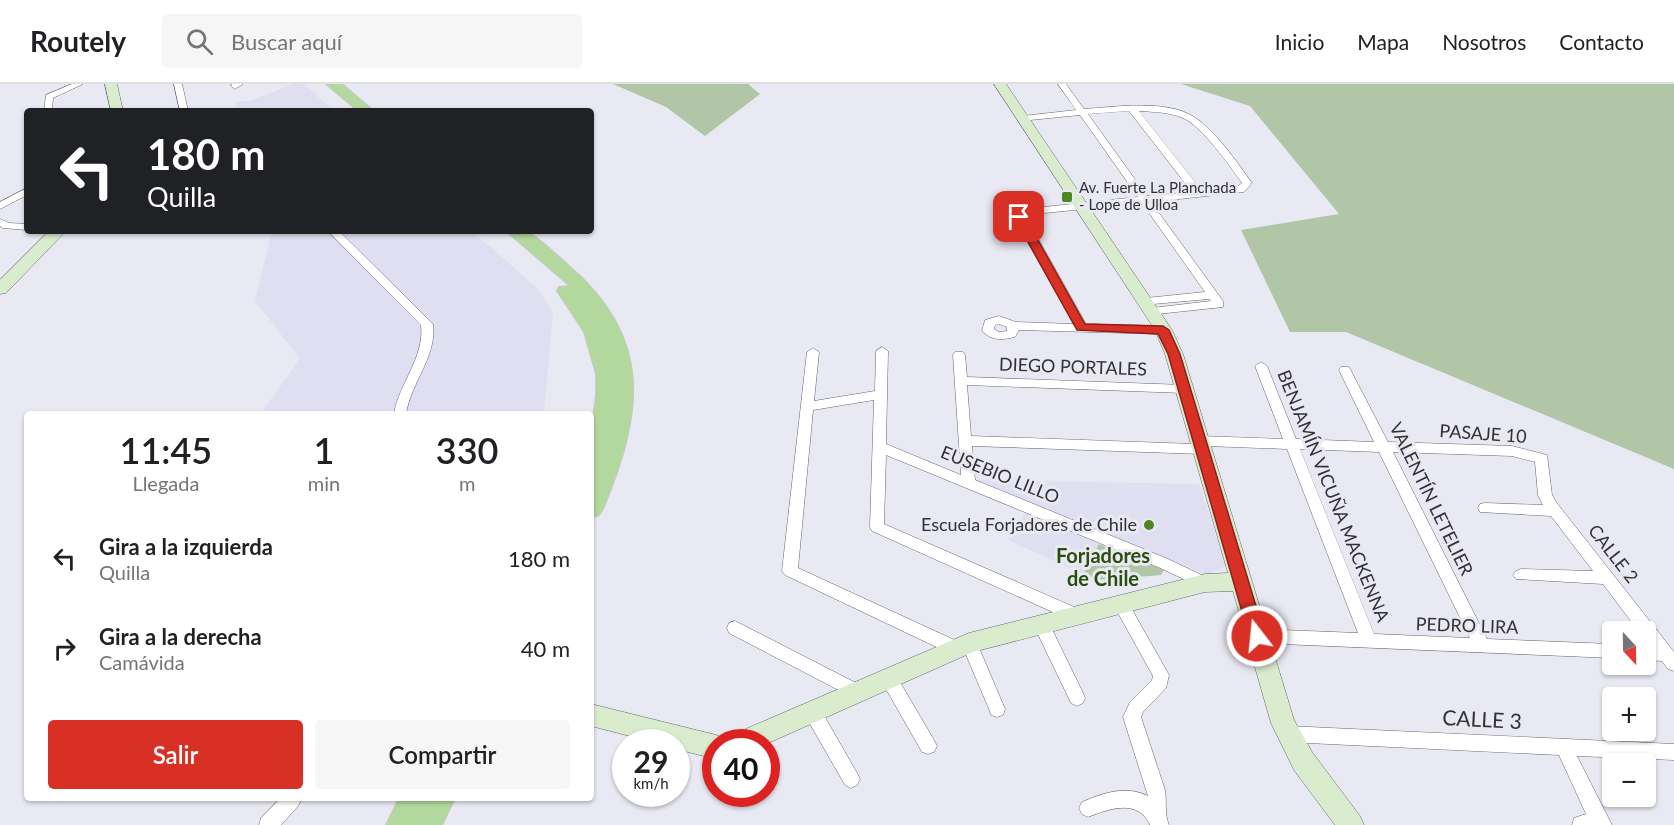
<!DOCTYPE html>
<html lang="es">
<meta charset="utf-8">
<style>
:root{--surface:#fff;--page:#f6f6f6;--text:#202124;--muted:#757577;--line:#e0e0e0;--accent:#d93025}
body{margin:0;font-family:Lato,sans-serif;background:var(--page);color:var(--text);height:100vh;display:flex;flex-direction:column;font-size:22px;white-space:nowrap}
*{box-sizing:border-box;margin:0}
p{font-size:20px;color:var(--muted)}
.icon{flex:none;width:33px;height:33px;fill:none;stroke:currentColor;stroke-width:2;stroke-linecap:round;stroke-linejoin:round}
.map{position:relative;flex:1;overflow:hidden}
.details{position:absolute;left:24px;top:327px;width:570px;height:390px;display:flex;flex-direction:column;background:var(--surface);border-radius:6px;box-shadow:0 2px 4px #0004}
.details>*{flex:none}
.hud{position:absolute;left:24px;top:24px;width:570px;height:126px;border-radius:6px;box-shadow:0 2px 4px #0004;background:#202124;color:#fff;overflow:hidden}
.needle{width:39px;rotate:158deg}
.buttons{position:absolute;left:1602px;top:537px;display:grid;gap:12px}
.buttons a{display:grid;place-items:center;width:54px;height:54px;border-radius:6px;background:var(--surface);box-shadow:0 2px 4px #0004;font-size:30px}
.speed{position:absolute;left:612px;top:645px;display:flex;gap:12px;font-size:30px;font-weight:700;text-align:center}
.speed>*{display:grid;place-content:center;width:78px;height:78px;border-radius:50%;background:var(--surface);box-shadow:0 2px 4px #0004;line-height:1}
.speed small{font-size:15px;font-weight:400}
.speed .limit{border:9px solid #d22;background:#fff;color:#111}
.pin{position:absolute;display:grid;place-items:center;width:51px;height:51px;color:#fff;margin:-26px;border-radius:12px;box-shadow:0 3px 9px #0006}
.me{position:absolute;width:66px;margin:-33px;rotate:344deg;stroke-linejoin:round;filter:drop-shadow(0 0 4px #0008)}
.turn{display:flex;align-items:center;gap:21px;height:126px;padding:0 24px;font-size:27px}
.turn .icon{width:78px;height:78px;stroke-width:2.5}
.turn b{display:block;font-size:42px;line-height:51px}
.eta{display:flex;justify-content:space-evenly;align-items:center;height:102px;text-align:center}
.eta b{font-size:36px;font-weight:600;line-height:42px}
.primary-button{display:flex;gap:12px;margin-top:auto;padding:12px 24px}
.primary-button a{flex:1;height:69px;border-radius:6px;background:var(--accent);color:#fff;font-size:24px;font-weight:600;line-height:69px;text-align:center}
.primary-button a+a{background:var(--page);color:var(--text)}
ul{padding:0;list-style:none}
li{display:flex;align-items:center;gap:18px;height:90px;padding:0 24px}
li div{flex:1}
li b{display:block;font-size:22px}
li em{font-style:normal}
header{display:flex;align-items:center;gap:36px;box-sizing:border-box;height:84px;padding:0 30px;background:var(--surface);border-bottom:2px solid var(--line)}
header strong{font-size:28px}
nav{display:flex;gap:33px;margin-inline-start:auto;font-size:21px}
.search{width:420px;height:54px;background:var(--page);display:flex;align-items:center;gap:15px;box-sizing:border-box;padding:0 21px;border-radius:6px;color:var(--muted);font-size:22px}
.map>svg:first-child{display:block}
.built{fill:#e0dff1}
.green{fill:#b1c5a7}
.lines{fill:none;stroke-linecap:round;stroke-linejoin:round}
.street-casing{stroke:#65646d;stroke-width:1}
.secondary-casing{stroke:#65646d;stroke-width:1}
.primary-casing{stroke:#cac9ca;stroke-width:2}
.street{fill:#fff;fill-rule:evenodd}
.secondary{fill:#d9ecce;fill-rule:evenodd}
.primary{fill:#b3d89d;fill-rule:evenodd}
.route{fill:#d93025;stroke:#8d1f18;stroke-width:1.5}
.poi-dot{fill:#4d8723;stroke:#e9e9f3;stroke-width:2}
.labels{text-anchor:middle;stroke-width:6;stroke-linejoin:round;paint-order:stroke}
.far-poi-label{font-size:15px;fill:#323135;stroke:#e9e9f3;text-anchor:start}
.street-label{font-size:18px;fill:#323135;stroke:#e9e9f3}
.poi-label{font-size:18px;fill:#323135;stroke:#e9e9f3;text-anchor:end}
.neighbourhood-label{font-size:20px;font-weight:bold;fill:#2a4e0e;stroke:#e9e9f3}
.near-street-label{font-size:21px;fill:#323135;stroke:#e9e9f3}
</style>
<header>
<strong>Routely</strong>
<div class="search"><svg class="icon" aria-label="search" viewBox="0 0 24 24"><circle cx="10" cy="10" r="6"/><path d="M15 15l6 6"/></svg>Buscar aquí</div>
<nav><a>Inicio</a><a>Mapa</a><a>Nosotros</a><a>Contacto</a></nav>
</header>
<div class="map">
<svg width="1674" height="741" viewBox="0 0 1674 741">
<rect width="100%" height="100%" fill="#e9e9f3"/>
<path class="built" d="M293,0H304L334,27H237L235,18L253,16Z
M272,147H472L537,204L553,228L544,330H260L300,275L255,217Z
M974,396L1199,400L1226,482L1207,491Z
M1026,428L1099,460L1083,490L1008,456Z"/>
<path class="green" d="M613,0H748L760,10L705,52L666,23Z
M1181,0H1674V385L1346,248H1290L1241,146L1339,130L1250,22Z
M1099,460L1164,486L1161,491L1099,496L1083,490Z"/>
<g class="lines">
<g class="street-casing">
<path id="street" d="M72,0H83L53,14L52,27H44L46,11Z
M174,0H182L188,27H180Z
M232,0H243L235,5L231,2Z
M1058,0H1066L1084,25C1115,23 1167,15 1194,33C1215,46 1237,78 1252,99L1244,108L1151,118L1223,217V223L1148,231L1146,228L1152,224L1211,217L1209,215L1142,221V215L1146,214L1205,208L1142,119L1025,131L1086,240L1163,242L1169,246L1163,250L1019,246L1015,253C1002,256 992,257 982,247L985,236L999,232L1016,238L1074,240L1014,133L1016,126L1138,113L1080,31L1020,37L1019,35L1023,32L1076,26ZM1129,27L1192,108L1147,112L1088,30ZM1139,27C1154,28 1171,28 1185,35C1202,43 1230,82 1242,99L1237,103L1202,107ZM999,240L1007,243V247L999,248L994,245L995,241Z
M27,104V111L0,125V118Z
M0,135L9,139L27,140V146L3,144L0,142Z
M328,147H339L433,240C437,273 411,298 406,330H394C399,299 425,273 421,241Z
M882,263L888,267L886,360L961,391L953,271L955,268H963L965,271L967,293L1184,301L1190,305L1184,309L967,301L971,352L1194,360L1192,357L1194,354L1199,352L1283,355L1255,282L1261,278L1267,282L1296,355L1374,358L1339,286L1341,283H1349L1388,358L1512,362L1547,371L1552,411L1556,418L1674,568V587L1668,585L1662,577L1646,576V562H1651L1646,556V548H1639L1603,500L1516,495L1513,491L1516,487L1521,485L1593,487L1551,432L1480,428L1478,424L1480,420L1485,419L1543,421L1538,411L1535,378L1512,372L1393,368L1487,555L1612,560V574L1257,559L1251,557L1249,552L1251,547L1257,545L1358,549L1287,365L1207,362L1209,365L1207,368L1202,370L972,362L975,396L1168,475L1210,495L1213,499L1210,503L1205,505L1158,483L886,371L884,440L1081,526L1083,531L1081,536L1075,538L872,447L870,443L874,316L813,326L798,484L961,559L963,564L961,569L955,571L949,569L785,491L782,487L807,268L813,264L819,268L814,317L875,307L876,267ZM1300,365L1379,368L1470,554L1374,550Z
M1121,513L1126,515L1169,591L1166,604L1143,628L1141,633L1165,706C1167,719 1164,729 1169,741H1150C1138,714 1109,725 1088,733L1082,730L1079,724L1082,718C1103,709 1126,701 1148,712L1123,633L1130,618L1152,596L1153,592L1113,520L1116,515Z
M1041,533L1047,535L1083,609L1085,614L1083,619L1077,622L1071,619L1033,540L1035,535Z
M735,537L862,602L864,607L862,612L856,615L850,612L729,549L727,544L729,539Z
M969,552L975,554L977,559L1005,625L1003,631L997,633L991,631L989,625L961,559L963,554Z
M888,586L894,588L934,656L937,662L934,668L928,670L922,668L882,598L880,593L882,588Z
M812,619L818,621L857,689L860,695L857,701L851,704L845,701L806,633L804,627L806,621Z
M1287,642L1674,660V676L1577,672L1612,741H1572L1574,734L1586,730L1559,671L1287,658L1281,656L1278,650L1281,644Z
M281,714H300L301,716L298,722L281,741H259L261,734Z"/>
</g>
<g class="secondary-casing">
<path id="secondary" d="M105,0H117L123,27H111Z
M994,0H1006L1172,246L1183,270L1294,636L1312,668L1360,732L1364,741H1335L1294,686L1271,639L1233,507L1205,508L973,568L766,660L731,658L734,650L969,549L1205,490L1228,489L1165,270L1155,246Z
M49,147H66L6,209L0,210V196Z
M591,620L716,651L725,655L727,658H716V675L676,665V658H653L591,642Z"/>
</g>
<g class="primary-casing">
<path id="primary" d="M326,0H342L374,27H358Z
M506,147C512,147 519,146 525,147C535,150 559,173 568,181C654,254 643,329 603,425L599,431L591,434V398L594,389L591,390V347L596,312V290L584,248L557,207L559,203L570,202Z
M399,714H455L442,741H386Z"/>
</g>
<use href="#street" class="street"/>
<use href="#secondary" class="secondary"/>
<use href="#primary" class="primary"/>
</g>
<path class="route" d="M1019,129L1025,133L1085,240L1163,242L1169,246L1180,270L1265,552L1263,557L1257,559L1251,557L1249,552L1168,270L1158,250L1077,246L1014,133Z"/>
<g class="poi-dot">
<rect x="1061" y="107" width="12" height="12" rx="3"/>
<circle cx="1149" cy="441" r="6"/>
</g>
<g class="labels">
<g class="far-poi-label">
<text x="1079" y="109">Av. Fuerte La Planchada<tspan x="1079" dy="17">- Lope de Ulloa</tspan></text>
</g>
<g class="street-label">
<text transform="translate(1073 283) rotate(2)" y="6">DIEGO PORTALES</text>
<text transform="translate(1483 350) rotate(4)" y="6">PASAJE 10</text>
<text transform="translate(1000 391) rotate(22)" y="6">EUSEBIO LILLO</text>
<text transform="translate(1333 412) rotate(68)" y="6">BENJAMÍN VICUÑA MACKENNA</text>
<text transform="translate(1431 415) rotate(64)" y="6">VALENTÍN LETELIER</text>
<text transform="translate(1613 470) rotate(52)" y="6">CALLE 2</text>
<text transform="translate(1467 542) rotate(2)" y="6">PEDRO LIRA</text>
</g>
<g class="poi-label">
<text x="1137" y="447">Escuela Forjadores de Chile</text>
</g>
<g class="neighbourhood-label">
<text x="1103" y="479">Forjadores<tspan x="1103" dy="23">de Chile</tspan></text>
</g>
<g class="near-street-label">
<text transform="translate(1482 636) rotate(3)" y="7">CALLE 3</text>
</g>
</g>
</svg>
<div class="buttons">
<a><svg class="needle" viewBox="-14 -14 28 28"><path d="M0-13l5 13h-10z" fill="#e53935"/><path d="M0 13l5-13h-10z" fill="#757577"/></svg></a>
<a>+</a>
<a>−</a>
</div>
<div class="speed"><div>29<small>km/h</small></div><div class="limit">40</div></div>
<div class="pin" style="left:1019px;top:133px;background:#d93025"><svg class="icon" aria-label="arrive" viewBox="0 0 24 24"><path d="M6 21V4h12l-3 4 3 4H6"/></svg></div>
<svg class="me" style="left:1257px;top:552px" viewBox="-20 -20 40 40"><circle r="17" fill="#d93025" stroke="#fff" stroke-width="3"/><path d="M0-11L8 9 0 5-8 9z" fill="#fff"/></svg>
<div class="hud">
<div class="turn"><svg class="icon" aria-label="left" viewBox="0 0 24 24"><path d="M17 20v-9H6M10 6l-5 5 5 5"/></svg><div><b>180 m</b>Quilla</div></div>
</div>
<section class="details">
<div class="eta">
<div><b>11:45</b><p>Llegada</p></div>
<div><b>1</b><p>min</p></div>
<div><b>330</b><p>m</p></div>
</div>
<ul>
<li><svg class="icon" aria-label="left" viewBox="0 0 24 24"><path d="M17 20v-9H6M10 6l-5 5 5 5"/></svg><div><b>Gira a la izquierda</b><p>Quilla</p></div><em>180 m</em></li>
<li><svg class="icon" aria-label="right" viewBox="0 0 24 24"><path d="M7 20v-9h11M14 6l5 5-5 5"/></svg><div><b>Gira a la derecha</b><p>Camávida</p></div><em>40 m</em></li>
</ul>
<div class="primary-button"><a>Salir</a><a>Compartir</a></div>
</section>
</div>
